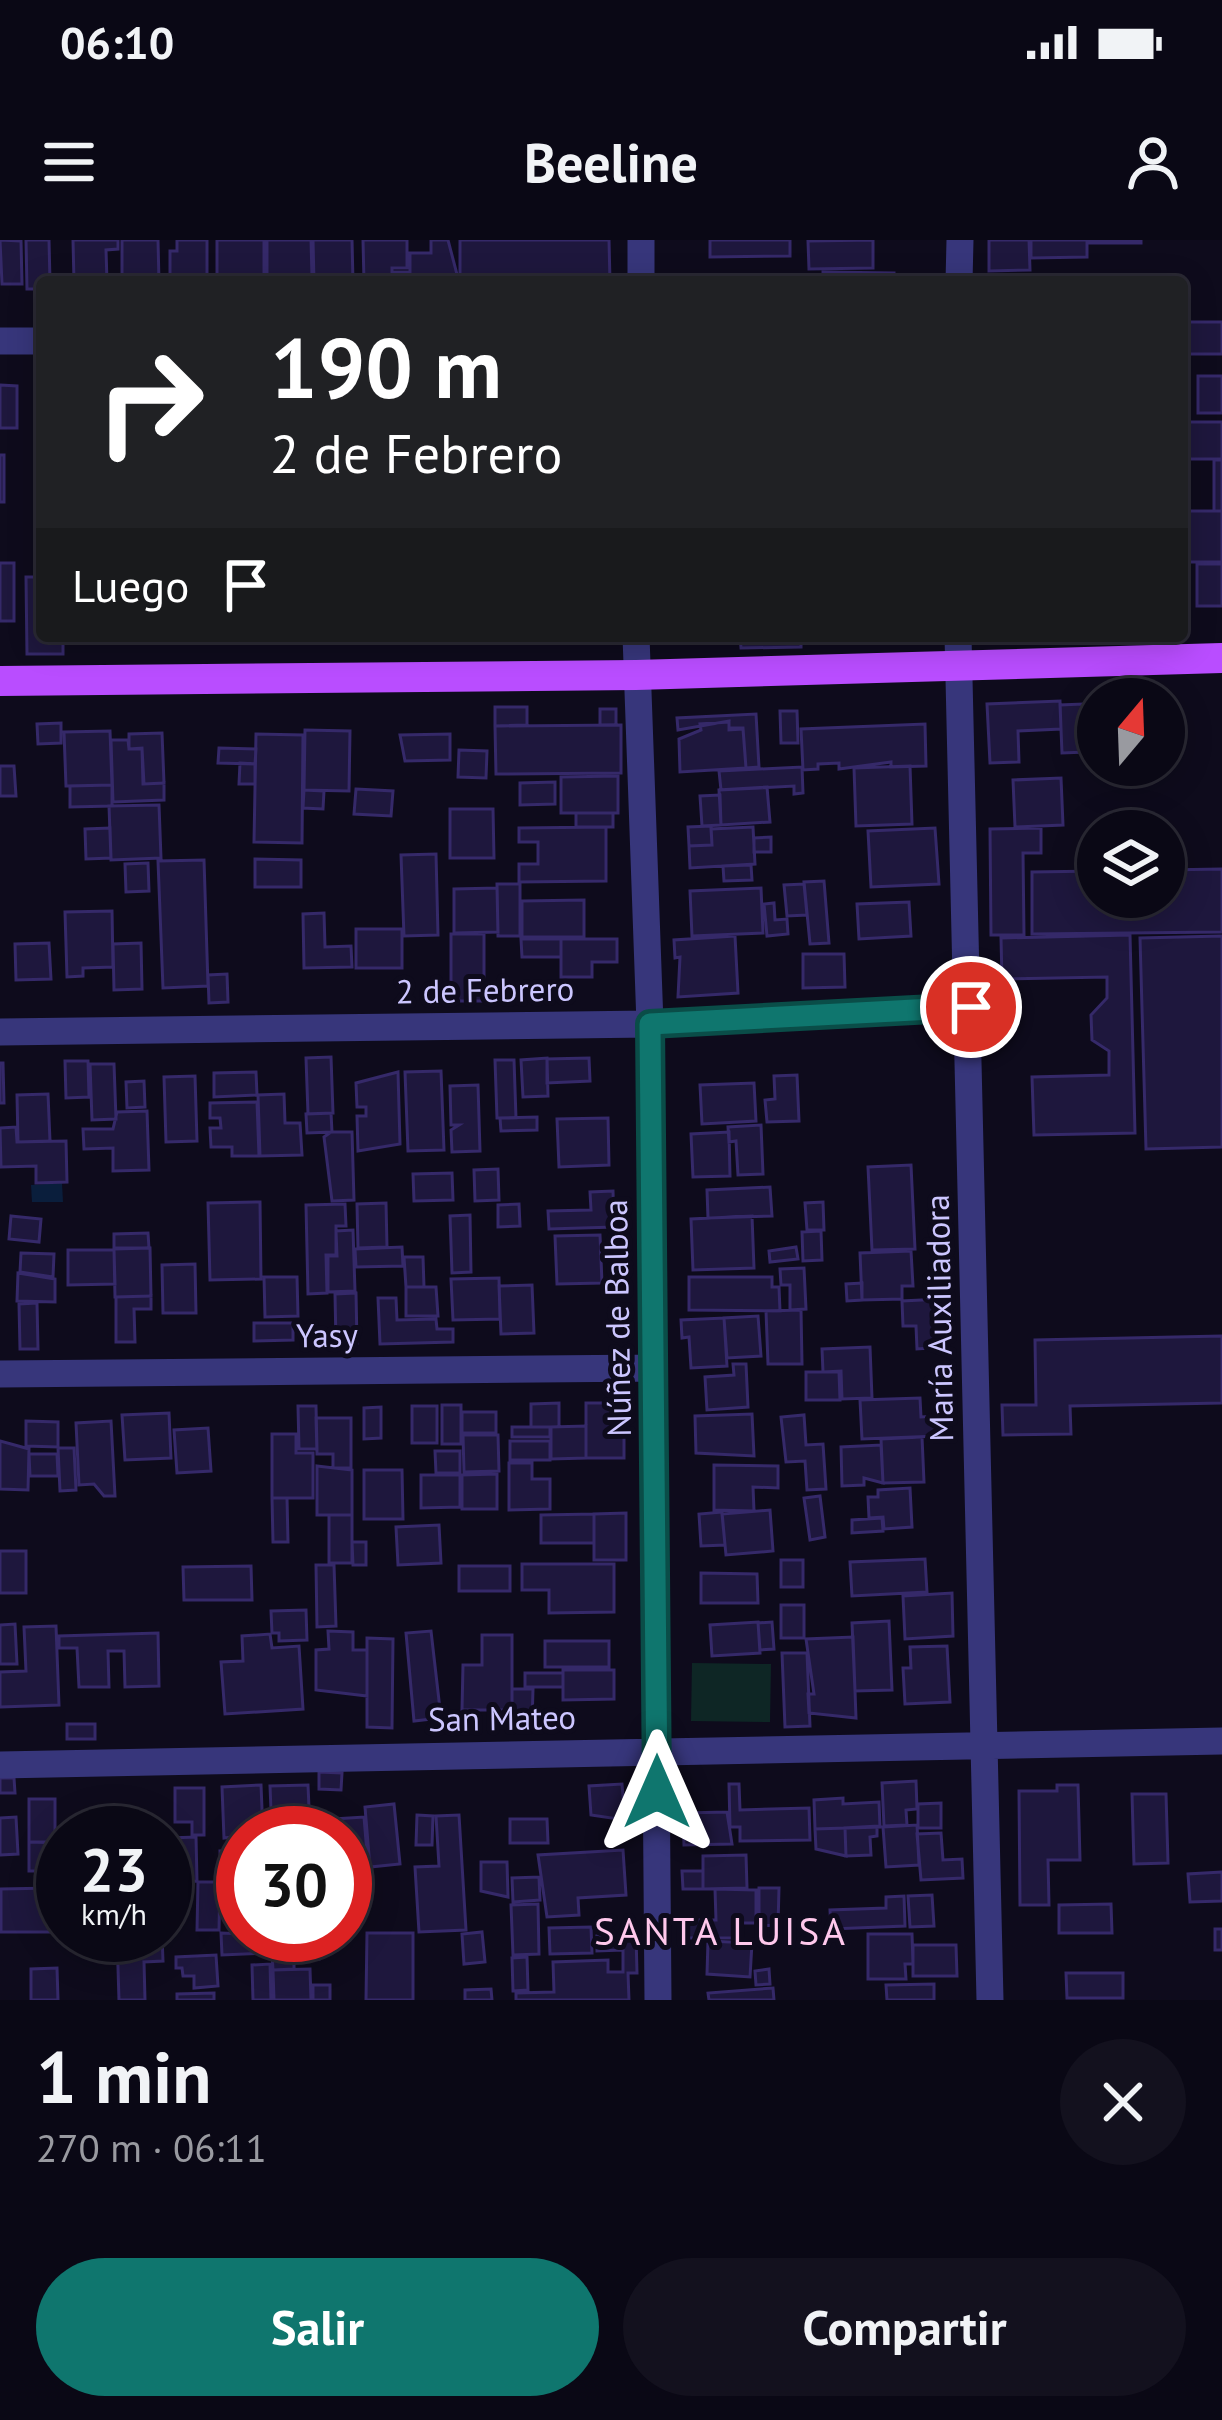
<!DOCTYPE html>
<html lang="es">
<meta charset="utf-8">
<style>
:root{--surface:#0a0815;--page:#13111e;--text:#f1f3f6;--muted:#999aa0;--line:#2a2934;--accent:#0f766e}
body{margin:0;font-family:"PT Sans",sans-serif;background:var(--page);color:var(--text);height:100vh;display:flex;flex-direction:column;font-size:45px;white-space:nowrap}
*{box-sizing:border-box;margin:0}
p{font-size:39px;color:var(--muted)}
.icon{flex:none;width:66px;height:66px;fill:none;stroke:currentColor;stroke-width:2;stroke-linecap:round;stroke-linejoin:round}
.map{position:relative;height:1760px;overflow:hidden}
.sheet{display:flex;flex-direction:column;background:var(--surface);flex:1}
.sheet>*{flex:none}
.hud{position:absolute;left:36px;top:36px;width:1152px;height:366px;border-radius:12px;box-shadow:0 6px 30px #0003,0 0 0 3px var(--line);background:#202124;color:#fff;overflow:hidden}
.needle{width:78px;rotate:19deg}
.controls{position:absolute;left:1077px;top:438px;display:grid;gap:24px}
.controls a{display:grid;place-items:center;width:108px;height:108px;border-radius:50%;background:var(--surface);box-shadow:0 6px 30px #0003,0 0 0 3px var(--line);font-size:60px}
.speed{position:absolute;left:36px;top:1566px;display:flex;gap:24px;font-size:60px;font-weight:700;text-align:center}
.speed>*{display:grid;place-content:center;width:156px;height:156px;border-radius:50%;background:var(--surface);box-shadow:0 6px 30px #0003,0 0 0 3px var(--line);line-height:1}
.speed small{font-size:30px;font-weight:400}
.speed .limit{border:18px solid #d22;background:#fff;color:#111}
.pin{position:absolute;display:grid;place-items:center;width:102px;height:102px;color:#fff;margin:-51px;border:6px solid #fff;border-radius:50%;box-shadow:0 3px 12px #0007}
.me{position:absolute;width:132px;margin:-66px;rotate:0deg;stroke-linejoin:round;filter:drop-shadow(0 0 9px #0008)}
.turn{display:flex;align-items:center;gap:42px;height:252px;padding:0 36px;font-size:54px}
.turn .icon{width:156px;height:156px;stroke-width:2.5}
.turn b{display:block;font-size:84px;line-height:102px}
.then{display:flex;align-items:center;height:114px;padding:0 36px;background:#0003;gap:24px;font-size:45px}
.round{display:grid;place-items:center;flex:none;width:126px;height:126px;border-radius:63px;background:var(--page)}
.head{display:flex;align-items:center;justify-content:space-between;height:204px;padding:0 36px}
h1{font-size:72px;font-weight:700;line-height:90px}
.primary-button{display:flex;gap:24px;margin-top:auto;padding:24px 36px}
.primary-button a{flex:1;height:138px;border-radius:72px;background:var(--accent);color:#fff;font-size:48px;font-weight:700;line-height:138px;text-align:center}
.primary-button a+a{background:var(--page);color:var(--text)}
.status{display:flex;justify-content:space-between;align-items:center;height:84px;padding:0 60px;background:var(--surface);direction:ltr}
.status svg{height:33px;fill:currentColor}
header{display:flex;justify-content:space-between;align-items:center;height:156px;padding:0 36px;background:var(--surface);font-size:54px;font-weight:700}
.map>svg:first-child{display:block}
.green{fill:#0e2625}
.water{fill:#0a1e3c}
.building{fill:#1e173d;stroke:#352969;stroke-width:3}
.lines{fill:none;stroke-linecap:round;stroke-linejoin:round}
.minor{stroke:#37367b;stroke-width:27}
.major{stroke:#b94dff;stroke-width:30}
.route-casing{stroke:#0a4d48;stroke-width:30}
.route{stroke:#0f766e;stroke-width:21}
.labels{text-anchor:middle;stroke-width:10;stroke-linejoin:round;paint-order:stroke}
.street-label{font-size:33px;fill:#ccc6ff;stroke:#0e0b1c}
.quarter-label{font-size:39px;letter-spacing:3px;fill:#ffc8ec;stroke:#0e0b1c}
</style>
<div class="status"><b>06:10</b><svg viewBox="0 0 49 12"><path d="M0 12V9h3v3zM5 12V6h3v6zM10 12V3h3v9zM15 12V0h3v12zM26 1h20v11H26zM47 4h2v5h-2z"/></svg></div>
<header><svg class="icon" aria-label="menu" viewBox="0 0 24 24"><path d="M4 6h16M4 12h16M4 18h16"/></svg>Beeline<svg class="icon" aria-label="person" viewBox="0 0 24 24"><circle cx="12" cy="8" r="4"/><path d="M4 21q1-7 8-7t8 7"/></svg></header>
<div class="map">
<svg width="1222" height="1760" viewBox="0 0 1222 1760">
<rect width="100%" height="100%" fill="#0e0b1c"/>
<path class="green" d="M692,1423L771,1424L770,1482L691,1481Z"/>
<path class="water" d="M62,943L63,962H32L31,945Z"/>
<path class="building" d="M0,0L21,1L22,44H2Z
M26,0H49L50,42H42V49H27Z
M73,0H118V9L106,10L107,42H74Z
M122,0H158L159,42H122Z
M177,0H207V42H170V11H177Z
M217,0H264V42H217Z
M267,0H311L312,37L267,36Z
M313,0H352L353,42H314Z
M363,0H407V28H392V42H364Z
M431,0H448L459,42H395V32H410V13H431Z
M460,0H609L610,42H460Z
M710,0H790V16L710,17Z
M873,0V28L809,29L808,1Z
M989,0H1029L1030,30L989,31Z
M1031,0H1141V3H1087V17L1031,18Z
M823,32L894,33V42H823Z
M1182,82H1222V114H1182Z
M1198,136H1222V173H1198Z
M0,145L17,146V188H0Z
M1188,182H1222V219H1188Z
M0,215H4V262H0Z
M1214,220H1222V271H1214Z
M1182,271H1222V322H1182Z
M0,323H14V381H0Z
M1182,324H1189V345H1182Z
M1197,324H1222V366H1197Z
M26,337H42V396H63V414H27Z
M544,396H622V403H544Z
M740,396H801V407L741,408Z
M988,396H1069V398H988Z
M1060,461L1061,489L1018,491L1019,522L990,523L987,464Z
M1083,464L1086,512L1062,513L1060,465Z
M495,467H527V485L495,486Z
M600,469H616V485H600Z
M780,471H797L798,503H781Z
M756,474L759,527L746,528L743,488H729V481L678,490L677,478Z
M729,482V490L743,489L746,528L680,532L679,499L701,490L700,484Z
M61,483V503L38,504L37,484Z
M925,484L926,526L891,527V522L839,529V523L818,524V529L803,530L801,489Z
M621,485V533L496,534L495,486Z
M305,490L350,491L349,551L304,550Z
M110,491L112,545L66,546L64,492Z
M162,493L164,543L144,544L142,508L129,509V494Z
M256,494L303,495L302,603L254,602Z
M450,494V520L405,521L400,495Z
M111,500H128L129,509H142L143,544L164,543V560L113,562Z
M219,508L256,509L255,524L218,523Z
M459,510L487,511L486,538L458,537Z
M240,523L255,524V544H239Z
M0,526H14L16,556H0Z
M910,526L912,584L856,586L854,528Z
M802,527L803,553L794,554V546L721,550L719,531Z
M618,536V573H561V537Z
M1061,538L1063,585L1015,587L1013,540Z
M555,542V564L520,565V543Z
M112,545V566L70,567V546Z
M767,547L770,582L721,585L719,550Z
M356,549L393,551L391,576L354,574Z
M304,550L324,551L323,569L303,568Z
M720,555L721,585L702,586L700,556Z
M159,565L161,618L111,620L109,566Z
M450,569H493L494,618H450Z
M576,573H613V587H576Z
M711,586L712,605L689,606L688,587Z
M606,587V641L519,642V624H538V602H519V588Z
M753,587L755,624L690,628L689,606L712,605L711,589Z
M110,588L111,618L86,619L85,589Z
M935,588L939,644L871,647L868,591Z
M1041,588V613H1023L1024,695H991L990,589Z
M771,597V612H754V598Z
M436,614L438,695L404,696L401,615Z
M255,619L301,620V647H255Z
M204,620L208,746L163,748L158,621Z
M148,623L149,651L126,652L125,624Z
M751,625L752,640L724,641L723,626Z
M1222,629V692L1032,694V632L1098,631V657H1164V630Z
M824,641L829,703L810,704L804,642Z
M497,644H520V696H498Z
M804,644L807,675L787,676L784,645Z
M497,648L498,692L454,693V649Z
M761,648L763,693L692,696L690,651Z
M584,660V697H522V661Z
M909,662L911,696L859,699L857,664Z
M774,663L775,680L787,679L788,694L767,696L764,664Z
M112,671L113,727L83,728V736L67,737L65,672Z
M324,673L325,707L351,706L352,727L304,728L303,674Z
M356,689H402V728H356Z
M451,694H484V761H451Z
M1130,695L1135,893L1034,895L1032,837L1109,835V811L1092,800L1091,775L1107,758V737L1002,739L1001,698Z
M735,696L738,753L678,757L680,717L675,718L674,700Z
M1222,696V907L1146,909L1140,698Z
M521,699H561V717H522Z
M561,699H617V722H592V737H561Z
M49,703L51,739L16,740L15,704Z
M141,703L142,749L114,750L113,704Z
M803,714H844L845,747L803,748Z
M227,734L228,762L209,763L208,735Z
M331,817L333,873L308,874L306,818Z
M547,818L548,856L523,857L521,820Z
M589,818L590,841L547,843V819Z
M495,820H514L516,878H497Z
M65,821H88L89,857L66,858Z
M0,823H3L4,863H0Z
M90,824H114L116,879L92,880Z
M441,831L444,910L408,911L405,832Z
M256,832L257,855L214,857V833Z
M398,832L400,904L358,911L357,876H366V867H357L356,843Z
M797,835L799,881L767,882L765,860L775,859L774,836Z
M195,836L197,901L166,902L164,837Z
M144,841L145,867L127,868L126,842Z
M754,843L756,881L702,884L700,845Z
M478,845L480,911L452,912L451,890L459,885H451L450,846Z
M48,854L50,901L18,902L17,855Z
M284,854L285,883H300L302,915L260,916L258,855Z
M257,862L259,916H232V907H211L210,888H221L220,878H210V863Z
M147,871L149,930L113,931V908L84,909L83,889H113L117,872Z
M331,873L332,892L307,893L306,874Z
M537,877V890L501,891L500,878Z
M608,878L609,925L559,927L557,879Z
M761,885L763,934L738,935L736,901L729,902L728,887Z
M16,887L17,902L66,901L67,942L36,943V926L1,927L0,888Z
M331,892H352L354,960L332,961L324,897Z
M729,892L730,936L693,937L691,894Z
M911,925L915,1009L872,1010L868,927Z
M498,929L499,960L475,961L474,930Z
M452,933L453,960L414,961L413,934Z
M770,947L772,976L708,978L707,950Z
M613,951L614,987L549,989L548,971L591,970L590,952Z
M260,962L261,1039L210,1040L208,963Z
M823,962L824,990H807L805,963Z
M386,963L387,1007L358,1008L357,964Z
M345,964L346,986H336V1015H326L327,1053L308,1054L306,965Z
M519,964L520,986L498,987V965Z
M470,975L471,1032L452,1033L450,976Z
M11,976L41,979L39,1002L9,999Z
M752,976L754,1028L693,1030L691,979Z
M353,990L355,1051L328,1052V1016H337L336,991Z
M821,991L822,1020L803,1021L802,992Z
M148,993L149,1008H114V994Z
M600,995L602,1043L557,1044L555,996Z
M402,1007L403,1026L356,1027L355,1009Z
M796,1007L798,1019L770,1022L769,1011Z
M150,1008L151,1056L115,1057L114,1009Z
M68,1010H114L115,1044L68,1045Z
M911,1011L913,1046H902V1059L862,1060L860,1013Z
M21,1013L54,1014L53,1037L20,1032Z
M404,1017H423L424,1047H406Z
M195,1024L196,1073H163L162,1025Z
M804,1028L806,1069L790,1070V1045H781L780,1029Z
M18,1033L55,1039V1062L17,1061Z
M264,1037H297L298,1076L265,1077Z
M689,1037H772V1047H779L780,1071L689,1070Z
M499,1038L500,1079L453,1080L451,1039Z
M862,1043V1060L847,1061L846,1044Z
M532,1045L534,1093L501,1094L499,1046Z
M406,1047H436L438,1076H406Z
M356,1053L357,1103H336L335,1054Z
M151,1056V1069H134L135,1102H116V1057Z
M378,1058H396L397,1080L436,1079L437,1089H453V1102L380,1104Z
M941,1059L944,1107L917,1109L916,1086H903L902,1061Z
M37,1063L38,1109H20L19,1064Z
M801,1070L802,1124H768L766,1071Z
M758,1076L761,1116L727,1118L724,1078Z
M724,1078L727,1126L691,1128L689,1097L682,1098L681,1080Z
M254,1083H293V1100L254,1101Z
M1222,1096V1163L1070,1166L1071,1194L1003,1195L1002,1165H1036L1035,1100Z
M870,1107L872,1158L842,1159L841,1131L823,1132L822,1109Z
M733,1124H746L748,1167L707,1170L705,1137L734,1135Z
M806,1132H839L840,1160H806Z
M920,1158L921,1177L938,1176L939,1196L862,1199L860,1160Z
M559,1163V1187H531V1164Z
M586,1163H624V1218H586Z
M442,1165H461V1204H442Z
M298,1166H316L317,1209H299Z
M412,1166H437V1203H412Z
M381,1167V1198L364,1199V1168Z
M462,1172H496V1193H462Z
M169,1173L171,1218L125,1220L122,1175Z
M752,1174L754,1216L696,1213L695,1176Z
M804,1175L806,1205L823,1204L826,1249L807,1250L805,1221L786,1222L781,1177Z
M316,1178H351V1228H333V1214H317Z
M26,1181L58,1182V1207L26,1206Z
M111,1181L115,1256H104L94,1244L79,1245L76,1183Z
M586,1186V1218L551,1219V1187Z
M512,1187H550V1197H512Z
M208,1188L211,1231L177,1233L174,1190Z
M272,1194H296V1213H313V1258H272Z
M463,1195H498L499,1231L464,1232Z
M922,1197L924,1242L883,1243L881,1199Z
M0,1201L29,1209L28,1250L0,1249Z
M510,1201H550V1220H510Z
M881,1205L883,1243L864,1238V1245L842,1246L841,1207Z
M58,1208H74L76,1250L60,1251Z
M435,1211H460V1233H436Z
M29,1214H57L58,1236H30Z
M509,1223H532V1239H550V1269L509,1270Z
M714,1225L778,1226V1248L753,1247L754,1271L714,1270Z
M317,1226L352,1230V1275H317Z
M364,1230H402L403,1279H364Z
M497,1234V1269H462V1235Z
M421,1235H460V1267L421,1268Z
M910,1248L912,1287L884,1289L883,1277L869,1278L868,1257H878V1250Z
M820,1256L825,1297L810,1300L804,1258Z
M272,1258H287L288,1302H273Z
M770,1270L773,1311L726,1315L722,1274Z
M722,1272L725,1305L701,1306L699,1274Z
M626,1273V1320H594V1274Z
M594,1274V1303H541V1275Z
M329,1275H352V1323H329Z
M882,1278L883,1291L852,1293V1280Z
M439,1285L441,1323L398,1325L396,1287Z
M352,1302H366V1325H353Z
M0,1311H26V1353H0Z
M925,1319L927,1352L852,1356L850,1322Z
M781,1320H803V1347H781Z
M522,1324H614V1372L549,1373V1350H522Z
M316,1325H334L336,1386L317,1387Z
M251,1326L252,1360H184L183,1327Z
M459,1326H510V1351H459Z
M701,1333L757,1334L758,1363H701Z
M952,1353L953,1396L905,1399L903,1356Z
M781,1365H804V1398H781Z
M306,1370L307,1400L279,1401V1393H272L271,1371Z
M889,1381L892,1450L855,1451L852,1383Z
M758,1382L760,1413L712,1416L710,1385Z
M772,1382L774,1409L760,1410L758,1383Z
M15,1384L17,1424H0V1385Z
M56,1386L59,1465L0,1467V1432L26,1431L24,1387Z
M328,1391L353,1392V1410H367V1456L316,1450V1410L329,1409Z
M431,1391L441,1478L414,1481L406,1393Z
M158,1393L159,1446L125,1447L124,1411H108L109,1447H79L77,1408H59V1396Z
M270,1394L272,1408L299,1406L303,1469L225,1474L221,1422L243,1421L242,1396Z
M482,1395H512V1470H462L463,1425H482Z
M853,1397L856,1478L809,1473L808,1454H814L806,1399Z
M367,1398L393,1399L392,1488L367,1487Z
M545,1401H609V1427H545Z
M947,1406L950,1462L905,1464L903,1428H911L910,1407Z
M782,1413H807L810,1486L785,1487Z
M563,1430H614V1459L563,1460Z
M525,1433H563V1447H525Z
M512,1449H533L532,1484H512Z
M67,1484H95V1499H67Z
M319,1532L342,1533L341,1550L319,1549Z
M0,1538H14L15,1553H0Z
M916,1541L917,1569L906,1570L907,1585L884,1586L882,1543Z
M622,1544L625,1580L591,1575L589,1546Z
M729,1544H739L740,1570L809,1568L810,1600L740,1601V1587H730Z
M261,1545L263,1593L224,1598L222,1547Z
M308,1545L309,1568L271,1570L270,1546Z
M1057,1545H1078L1080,1620H1048L1049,1665H1020L1019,1551H1057Z
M175,1548H204V1595H192V1582H175Z
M1132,1554H1166L1168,1623L1134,1624Z
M843,1558V1564L879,1562L880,1587L815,1589L814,1560Z
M29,1559H55V1602H29Z
M941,1563V1588H918V1564Z
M394,1564L400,1624L370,1627L365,1567Z
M301,1569L302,1593H271L270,1570Z
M727,1572L732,1604L684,1605L683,1573Z
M417,1575L433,1576L432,1605H416Z
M459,1575L466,1690L419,1692L415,1627L439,1626L436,1576Z
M16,1577L18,1614L0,1615V1578Z
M364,1577L368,1626L345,1627V1593H319L318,1580Z
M510,1579H547L548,1603H510Z
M77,1584H98V1593H77Z
M917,1585L919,1625L886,1627L883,1587Z
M877,1586V1596L870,1597L871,1615L846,1616L845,1588Z
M845,1588L846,1616L816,1609L815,1589Z
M941,1593L943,1620L962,1619L963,1638L921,1640L917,1594Z
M196,1597L197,1641L170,1642L169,1598Z
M29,1602L63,1603V1631H29Z
M243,1610V1641L221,1642L220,1611Z
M623,1610L626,1655L578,1658L579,1675L547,1677L538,1615Z
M746,1615L747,1648L703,1649V1616Z
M481,1622H507L508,1657L481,1651Z
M61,1631L62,1645H45V1632Z
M682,1631H703V1649H683Z
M1222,1632V1661L1190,1662L1188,1634Z
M539,1637L540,1660L513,1662L512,1638Z
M198,1642H220L219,1690H197Z
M52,1648L53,1692H1V1649Z
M759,1648H779L778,1685L759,1686Z
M715,1649L756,1650V1683H735V1698H680V1680H716Z
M932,1655L934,1686L910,1687L908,1656Z
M904,1656L905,1686L831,1689L830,1670L886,1668V1657Z
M538,1664L539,1714L513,1715L511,1665Z
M1111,1664L1112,1693H1059V1665Z
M591,1687L592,1713L550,1714L549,1688Z
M1215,1689H1222V1710H1215Z
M482,1692L485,1722L464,1724L462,1694Z
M221,1693L268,1695L269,1713L222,1715Z
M367,1693H413V1760H366Z
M868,1694H912L913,1724H905L906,1739H868Z
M117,1695H162L163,1721L144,1722L145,1760H119Z
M271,1695H318L319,1719L294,1720V1729L273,1730Z
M636,1695L637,1733H628L629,1760H516V1753L554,1752L553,1722L608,1720V1732H623V1710L597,1711V1696Z
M708,1701L752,1703L750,1737L707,1734Z
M913,1705H956L957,1736H913Z
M216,1715L218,1746L194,1748V1736H183L182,1728H176V1717Z
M527,1717L528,1750L513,1751L512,1718Z
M270,1724L271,1760H253L252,1725Z
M57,1728L58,1760H31V1729Z
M310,1729L311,1760H274L273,1730Z
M769,1729L770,1744L756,1745L755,1731Z
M1066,1733H1123V1758H1067Z
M934,1744V1760H887L886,1745Z
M313,1745H330V1760H313Z
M773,1748L774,1760H709L708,1753Z
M491,1749L492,1760H465V1750Z
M214,1753V1760H177V1754Z"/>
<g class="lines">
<path class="minor" d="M641,0V42
M959,42L960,0
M0,101H42
M636,396L650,784L658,1760
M958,396L990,1760
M0,792L650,784L971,767
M0,1134L654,1128
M0,1525L1222,1501"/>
<path class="major" d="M0,441L636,435L1222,418"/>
</g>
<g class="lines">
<g class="route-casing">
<path id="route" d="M657,1552L650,784L971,767"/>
</g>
<use href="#route" class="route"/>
</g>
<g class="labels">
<g class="street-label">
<text transform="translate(485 750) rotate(-1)" y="12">2 de Febrero</text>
<text transform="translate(617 1078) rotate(-91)" y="12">Núñez de Balboa</text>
<text transform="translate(939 1078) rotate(-91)" y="12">María Auxiliadora</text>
<text transform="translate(327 1095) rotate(-1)" y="12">Yasy</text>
<text transform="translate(502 1478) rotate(-1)" y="12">San Mateo</text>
</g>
<g class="quarter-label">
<text x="721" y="1705">SANTA LUISA</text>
</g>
</g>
</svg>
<div class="controls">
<a><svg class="needle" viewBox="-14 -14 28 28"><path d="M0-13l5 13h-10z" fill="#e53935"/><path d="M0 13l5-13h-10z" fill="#999aa0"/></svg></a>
<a><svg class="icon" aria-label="layers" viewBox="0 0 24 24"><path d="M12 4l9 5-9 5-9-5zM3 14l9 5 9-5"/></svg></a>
</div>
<div class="speed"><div>23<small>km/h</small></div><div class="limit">30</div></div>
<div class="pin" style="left:971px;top:767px;background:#d93025"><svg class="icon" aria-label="arrive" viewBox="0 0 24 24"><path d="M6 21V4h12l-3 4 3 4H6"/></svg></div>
<svg class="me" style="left:657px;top:1552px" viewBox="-20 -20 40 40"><path d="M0-17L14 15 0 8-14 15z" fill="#0f766e" stroke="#fff" stroke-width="4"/></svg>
<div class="hud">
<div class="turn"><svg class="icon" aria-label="right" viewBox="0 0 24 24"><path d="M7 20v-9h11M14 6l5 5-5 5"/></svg><div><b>190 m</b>2 de Febrero</div></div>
<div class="then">Luego<svg class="icon" aria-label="arrive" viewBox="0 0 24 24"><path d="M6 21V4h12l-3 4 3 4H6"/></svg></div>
</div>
</div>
<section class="sheet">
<div class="head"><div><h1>1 min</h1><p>270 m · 06:11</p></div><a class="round"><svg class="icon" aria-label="close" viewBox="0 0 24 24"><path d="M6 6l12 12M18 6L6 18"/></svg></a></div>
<div class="primary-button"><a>Salir</a><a>Compartir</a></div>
</section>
